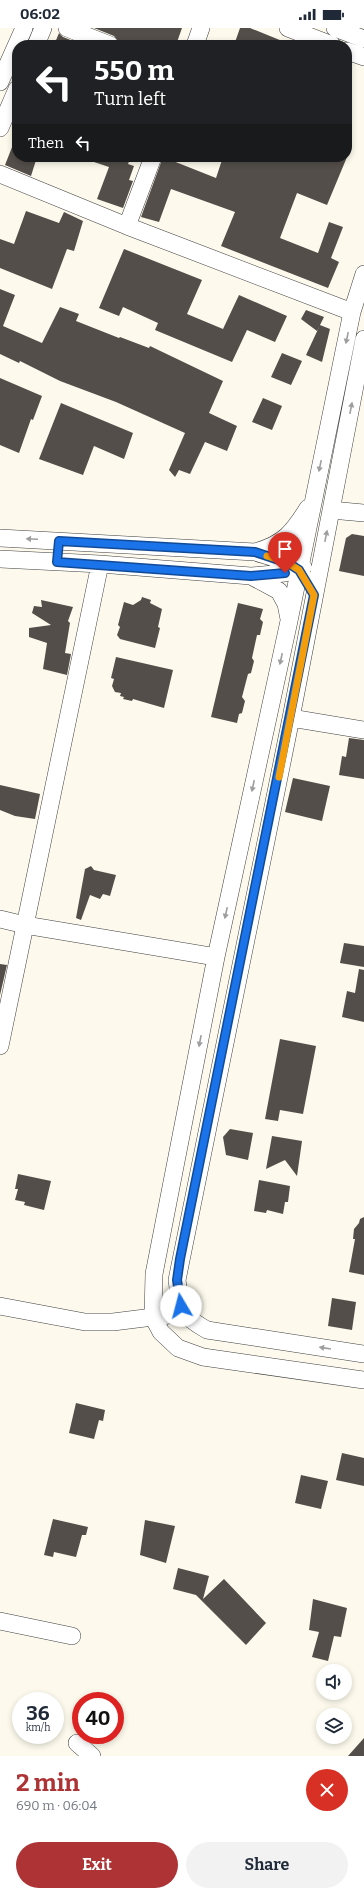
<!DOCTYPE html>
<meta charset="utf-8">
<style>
:root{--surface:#fff;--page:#f2f2f3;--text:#1f2937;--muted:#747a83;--accent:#ad3334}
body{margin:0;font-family:Bitter,serif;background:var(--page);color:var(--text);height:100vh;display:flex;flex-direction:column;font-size:15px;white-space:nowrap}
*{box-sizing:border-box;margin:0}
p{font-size:13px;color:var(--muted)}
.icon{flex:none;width:22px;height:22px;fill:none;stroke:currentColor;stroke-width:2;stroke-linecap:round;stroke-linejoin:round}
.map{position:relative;height:1728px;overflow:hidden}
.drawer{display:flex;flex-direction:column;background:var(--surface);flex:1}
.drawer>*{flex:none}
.guide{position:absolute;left:12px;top:12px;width:340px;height:122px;border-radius:16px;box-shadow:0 2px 6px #0003;background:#202124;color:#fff;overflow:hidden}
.buttons{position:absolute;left:316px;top:1636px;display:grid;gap:8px}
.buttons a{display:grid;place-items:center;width:36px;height:36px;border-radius:50%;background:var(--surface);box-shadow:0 2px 6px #0003;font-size:20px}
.speed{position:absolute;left:12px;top:1664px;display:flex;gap:8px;font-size:20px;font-weight:700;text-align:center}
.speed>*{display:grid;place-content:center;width:52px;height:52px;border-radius:50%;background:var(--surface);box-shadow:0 2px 6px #0003;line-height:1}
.speed small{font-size:10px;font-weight:400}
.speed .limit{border:6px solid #d22;background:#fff;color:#111}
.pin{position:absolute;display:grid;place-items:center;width:34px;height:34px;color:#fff;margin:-41px -17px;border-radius:50% 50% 50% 0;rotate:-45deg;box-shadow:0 0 4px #0007}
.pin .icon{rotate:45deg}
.me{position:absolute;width:44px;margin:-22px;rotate:352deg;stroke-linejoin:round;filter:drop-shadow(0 0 3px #0008)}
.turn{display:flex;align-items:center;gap:14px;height:84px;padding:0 16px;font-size:18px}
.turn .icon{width:52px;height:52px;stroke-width:2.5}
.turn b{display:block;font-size:28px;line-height:34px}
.then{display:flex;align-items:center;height:38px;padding:0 16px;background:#0003;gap:8px;font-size:15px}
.round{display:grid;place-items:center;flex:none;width:42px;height:42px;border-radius:21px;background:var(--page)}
.headline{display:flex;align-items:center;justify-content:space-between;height:68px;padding:0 16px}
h1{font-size:24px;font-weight:700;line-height:30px;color:var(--accent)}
.button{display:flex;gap:8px;margin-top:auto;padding:8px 16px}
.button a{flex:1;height:46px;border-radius:24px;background:var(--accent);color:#fff;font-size:16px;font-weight:700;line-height:46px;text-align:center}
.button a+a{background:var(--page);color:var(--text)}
.status{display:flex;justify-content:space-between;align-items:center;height:28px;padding:0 20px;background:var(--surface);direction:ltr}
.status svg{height:11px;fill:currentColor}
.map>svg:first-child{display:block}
.building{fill:#534e49}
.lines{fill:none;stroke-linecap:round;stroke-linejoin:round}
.minor-casing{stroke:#3f3f3f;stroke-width:18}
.minor{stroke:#fff;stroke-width:17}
.oneway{fill:#9e9e9e}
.route-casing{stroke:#114b97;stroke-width:10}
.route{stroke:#1a73e8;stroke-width:7}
.slow{stroke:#f59e0b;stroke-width:7}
</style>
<div class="status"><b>06:02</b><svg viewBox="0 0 49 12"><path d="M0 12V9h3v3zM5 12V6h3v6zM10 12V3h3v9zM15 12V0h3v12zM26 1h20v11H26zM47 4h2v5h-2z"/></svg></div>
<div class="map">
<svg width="364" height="1728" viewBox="0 0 364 1728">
<rect width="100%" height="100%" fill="#fdfaed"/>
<path class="building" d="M94,0H182L176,17H121L114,8Z
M240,0H250L292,17H234Z
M59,5L63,9L83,17H54Z
M16,109L17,129H37L31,148L5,137Z
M86,129H131L128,136L134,138L129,152L133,153L123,180L97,171L109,139L85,131Z
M163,129L216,150L223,129H347L327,177L297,165L280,210L318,225L329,194L343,199L331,230L339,234L328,260L221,218L235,184L171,161L159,194L141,189Z
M26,183L59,195L64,184L83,193L74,223L67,221L52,261L0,240V211L14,216Z
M124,221L202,252L187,286L223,301L239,267L287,288L275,314L247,302L232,334L155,302L158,295L123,279L119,288L99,280Z
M0,261L15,267L3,298L42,315L60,279L79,286L76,293L119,310L120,309L149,320L150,318L223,353L209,385L237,398L227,423L205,414L190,446L179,442L175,449L169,442L185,405L116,374L60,353L20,333L19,335L0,326Z
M306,282L324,289L317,303L301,291Z
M320,297L330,301L322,334L306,327Z
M282,325L302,333L291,357L271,349Z
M0,350L42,368L33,392L31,391L19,425L0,417Z
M263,370L282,378L272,402L252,394Z
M61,375L133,405L124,431L94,418L83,447L39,431Z
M352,506L364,508V548L339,543L346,510Z
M142,569L151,572L150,575L162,581L158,599L160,600L155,620L120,611L117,607L120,599L118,597L124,574L133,577L141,572Z
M41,572L73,579L68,593L70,595L65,625L71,626L67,647L43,641L47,615L29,609V600L51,597L32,585L34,578L42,579Z
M238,575L263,581L260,591L263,594L260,607H257L252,630L254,633L251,645L248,646L242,669L245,673L242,685L239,686L237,695L211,689Z
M116,629L173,642L164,680L133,671L132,673L123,671L124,669L120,668L121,665L115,664L112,658L114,651L111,650Z
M349,710L364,712V751L339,747L342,728L346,729Z
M293,750L330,758L322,793L285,784Z
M0,757L40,766L35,791L15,788L0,782Z
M91,838L94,842L116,847L110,868L103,866L100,871L90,867L81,892L76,890L85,841Z
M344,915L364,918V939L340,935Z
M0,936L7,937L0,967Z
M359,941L364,942V994L342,989L347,963L355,965Z
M280,1011L316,1018L303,1086L280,1082L278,1093L265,1091Z
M230,1101L253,1105L248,1132L226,1127L223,1109Z
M272,1108L302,1113L297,1148L285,1132L266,1141Z
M18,1146L51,1153L44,1182L24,1177L25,1174L15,1172L18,1161H15Z
M259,1152L290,1158L288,1174H285L283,1186L267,1182L266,1185L254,1183Z
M364,1189V1247L349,1244L355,1211H353L354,1201L359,1195L360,1191Z
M332,1270L356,1274L352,1302L328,1298Z
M76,1375L105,1382L103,1393L99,1392L94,1411L69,1405Z
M342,1425L364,1430V1458L336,1452Z
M301,1447L328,1453L321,1481L295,1475Z
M53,1491L88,1499L86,1507H82L76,1529L54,1524L53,1529L44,1527Z
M145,1492L175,1498L166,1535L140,1527Z
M178,1540L209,1548L203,1571L224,1551L266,1595L246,1617L196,1567L173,1561Z
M313,1571L347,1580L341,1609L334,1608L328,1633L312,1629L319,1604L309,1602Z
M364,1710V1728H348Z"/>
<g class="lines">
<g class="minor-casing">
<path id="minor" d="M67,0L110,17
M288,0L332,17
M335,0L364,11
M36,17L43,0
M195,17L201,0
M347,23L364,29
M0,54L24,0
M0,100L17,61
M0,146L127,198L352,284
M127,198L153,129
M364,246L352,284L289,593L216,929L154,1246L153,1289L161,1304L178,1320L203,1329L364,1352
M364,311L291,690L177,1252C181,1281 180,1287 207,1302L364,1326
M331,482L364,485
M0,510L255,524C284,516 293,504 308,480
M255,524C273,530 294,533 304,550
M0,531L100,536L251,548L279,563L286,576L289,591
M252,548L285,545L303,539
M291,690L364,702
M0,891L25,897L216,929
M0,1018L100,536
M0,1278L85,1294H113L185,1285
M0,1593L72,1608
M77,1715L92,1728"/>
</g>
<use href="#minor" class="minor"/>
</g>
<defs><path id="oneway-solid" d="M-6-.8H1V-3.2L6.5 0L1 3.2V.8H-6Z"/></defs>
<g class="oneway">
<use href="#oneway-solid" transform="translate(347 310) rotate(102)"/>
<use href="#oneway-solid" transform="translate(351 380) rotate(-79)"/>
<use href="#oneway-solid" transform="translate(320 438) rotate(102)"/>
<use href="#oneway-solid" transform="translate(326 508) rotate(-79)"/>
<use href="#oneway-solid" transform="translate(32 511) rotate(-177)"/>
<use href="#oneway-solid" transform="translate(281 631) rotate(102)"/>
<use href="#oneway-solid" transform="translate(253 758) rotate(102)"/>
<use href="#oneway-solid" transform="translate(226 885) rotate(102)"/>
<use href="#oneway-solid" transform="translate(200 1013) rotate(101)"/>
<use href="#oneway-solid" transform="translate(325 1320) rotate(-171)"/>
</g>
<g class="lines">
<g class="route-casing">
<path id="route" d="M181,1278L177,1252L180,1231L314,567L299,542L288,535L255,524L59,513L57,534L251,548L285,545"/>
</g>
<use href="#route" class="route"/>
<path class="slow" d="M267,528L288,535L299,542L314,567L279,749"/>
</g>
</svg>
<div class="buttons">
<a><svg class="icon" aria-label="sound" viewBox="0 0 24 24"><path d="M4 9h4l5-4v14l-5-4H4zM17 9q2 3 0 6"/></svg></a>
<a><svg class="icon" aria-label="layers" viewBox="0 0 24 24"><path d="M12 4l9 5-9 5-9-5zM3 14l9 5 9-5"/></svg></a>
</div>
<div class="speed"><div>36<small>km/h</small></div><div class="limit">40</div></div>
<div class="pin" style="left:285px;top:545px;background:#d93025"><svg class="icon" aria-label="arrive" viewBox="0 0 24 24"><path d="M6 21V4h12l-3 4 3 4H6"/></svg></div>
<svg class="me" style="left:181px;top:1278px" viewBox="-20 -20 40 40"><circle r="19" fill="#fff"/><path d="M0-13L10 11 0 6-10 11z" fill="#1a73e8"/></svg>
<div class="guide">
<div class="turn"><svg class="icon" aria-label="left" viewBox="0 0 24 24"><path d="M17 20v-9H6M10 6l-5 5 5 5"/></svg><div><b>550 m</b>Turn left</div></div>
<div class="then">Then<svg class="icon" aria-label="left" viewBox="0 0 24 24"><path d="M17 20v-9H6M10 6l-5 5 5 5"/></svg></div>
</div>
</div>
<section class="drawer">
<div class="headline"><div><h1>2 min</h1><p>690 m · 06:04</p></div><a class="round" style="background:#d93025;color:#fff"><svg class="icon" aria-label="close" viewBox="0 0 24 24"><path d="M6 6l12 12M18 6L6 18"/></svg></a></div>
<div class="button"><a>Exit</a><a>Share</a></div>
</section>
